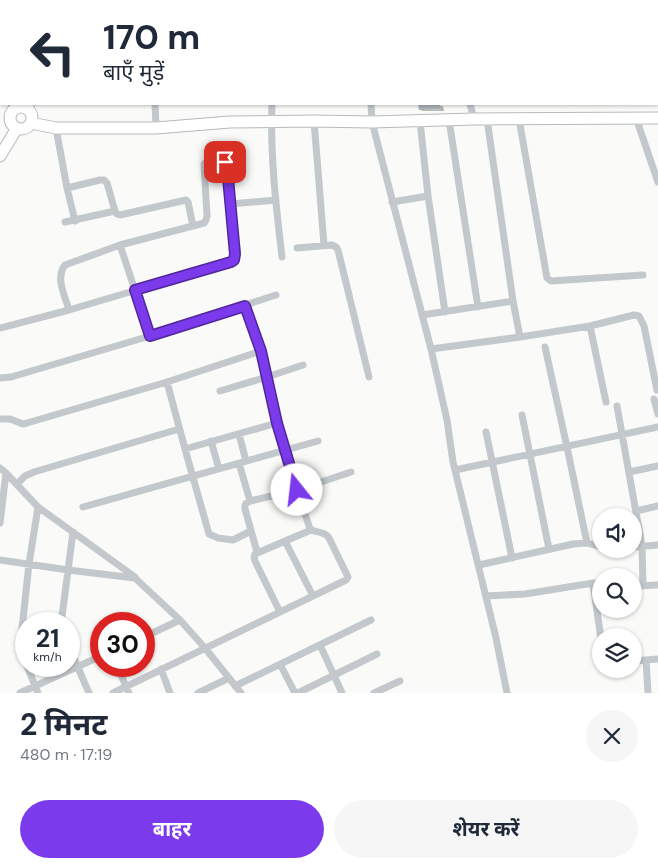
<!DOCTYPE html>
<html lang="hi">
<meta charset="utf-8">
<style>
:root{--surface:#fff;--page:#f6f6f7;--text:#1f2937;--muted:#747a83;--accent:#7c3aed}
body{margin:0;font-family:"DM Sans","Noto Sans Devanagari",sans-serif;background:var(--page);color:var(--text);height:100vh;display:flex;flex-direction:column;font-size:19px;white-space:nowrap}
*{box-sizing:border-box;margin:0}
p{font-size:16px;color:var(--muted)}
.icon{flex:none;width:28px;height:28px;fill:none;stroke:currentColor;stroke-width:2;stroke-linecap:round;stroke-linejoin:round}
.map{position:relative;height:693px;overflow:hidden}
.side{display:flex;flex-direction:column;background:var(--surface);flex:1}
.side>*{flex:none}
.banner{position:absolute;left:0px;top:0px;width:659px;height:105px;box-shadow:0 1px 4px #0004;background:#fff;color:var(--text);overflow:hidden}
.buttons{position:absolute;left:592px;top:508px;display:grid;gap:10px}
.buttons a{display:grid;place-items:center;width:50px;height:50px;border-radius:50%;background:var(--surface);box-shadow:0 1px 4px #0004;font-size:25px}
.speed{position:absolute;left:15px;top:612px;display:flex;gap:10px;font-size:25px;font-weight:700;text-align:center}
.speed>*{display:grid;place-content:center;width:65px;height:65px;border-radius:50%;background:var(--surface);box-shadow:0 1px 4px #0004;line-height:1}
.speed small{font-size:12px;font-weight:400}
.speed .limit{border:8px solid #d22;background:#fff;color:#111}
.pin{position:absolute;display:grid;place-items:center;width:42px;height:42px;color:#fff;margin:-21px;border-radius:10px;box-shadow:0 2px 8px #0006}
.me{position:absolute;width:55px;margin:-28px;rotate:344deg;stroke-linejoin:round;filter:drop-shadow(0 0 4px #0008)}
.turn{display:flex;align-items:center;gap:18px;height:105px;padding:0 20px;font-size:22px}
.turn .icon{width:65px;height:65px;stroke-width:2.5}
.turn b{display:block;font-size:35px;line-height:42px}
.round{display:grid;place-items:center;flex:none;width:52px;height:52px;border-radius:26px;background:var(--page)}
.head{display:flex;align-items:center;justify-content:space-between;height:85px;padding:0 20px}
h1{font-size:30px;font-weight:700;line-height:38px}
.primary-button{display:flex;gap:10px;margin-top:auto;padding:10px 20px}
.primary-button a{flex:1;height:58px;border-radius:30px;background:var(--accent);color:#fff;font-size:20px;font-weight:700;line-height:58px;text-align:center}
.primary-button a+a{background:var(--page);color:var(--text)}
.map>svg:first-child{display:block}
.building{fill:#aab3b9;filter:url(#shadow)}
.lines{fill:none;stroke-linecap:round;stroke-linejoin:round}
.secondary-casing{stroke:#b3babf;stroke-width:12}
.primary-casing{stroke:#b5babe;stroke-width:13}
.minor{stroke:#c3c8cc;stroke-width:7}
.secondary{stroke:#fff;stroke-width:10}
.primary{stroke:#fff;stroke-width:11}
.route-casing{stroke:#51269a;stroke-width:12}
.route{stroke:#7c3aed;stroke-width:9}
</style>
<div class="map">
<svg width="658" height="693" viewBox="0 0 658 693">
<defs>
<filter id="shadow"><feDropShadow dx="3" dy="2" stdDeviation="0" flood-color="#0004"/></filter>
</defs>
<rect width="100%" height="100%" fill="#fafaf8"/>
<path class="building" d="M418,104H440L441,109L419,110Z"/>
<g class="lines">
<g class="secondary-casing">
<path id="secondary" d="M83,1L84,0
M26,108L29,104"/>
</g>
<g class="primary-casing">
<path id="primary" d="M10 118a11 11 0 1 1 22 0a11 11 0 1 1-22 0Z
M31,123L56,128H156L230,122L314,121L372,122L474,119L658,118
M0,156L17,128"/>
</g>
<path class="minor" d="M443,0V1
M492,0L493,1
M173,1V0
M305,1V0
M370,1V0
M470,1L473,0
M0,68L1,76
M11,104L14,110
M155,104L156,128
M272,104C270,155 276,206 282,257
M371,104L372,122L431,349L447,420L453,462L496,638L507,693
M470,104L474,119
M636,118L658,182
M487,119L513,301L520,337
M519,119L547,278L551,281L643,275
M449,120L478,307
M314,121L324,245
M420,121L428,196L445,312
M56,128L67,188L75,221
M67,188L100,180H104L107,183L115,211L117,214L120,215L186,200L188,202L193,226
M392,202L428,196
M230,204L276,200
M65,222L115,211
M120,245L150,336
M297,248L332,245L336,247L338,250L369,377
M422,315L513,301
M590,326L606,402
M0,328L69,310L231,262L234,260L235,254L227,167L225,162L206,163L204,164L207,216L206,220L204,223L120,245L65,265C55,278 65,296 69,310
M545,347L567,447L587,543
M431,349L520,337L590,326L634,315L639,316L644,326L657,390
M0,378L11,377L150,336L276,295
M167,382L185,449L209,534L218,538L233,540L251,531
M220,391L267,377L303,365
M654,399L658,414
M617,406L642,546L643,586
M522,415L549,549
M0,419H10L23,424L27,423L167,382L261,351
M486,432L512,558
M239,434L246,461
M211,441L219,469
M185,449L277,423
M239,463L250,501
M0,468L6,473L38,507L135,577
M455,470L658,427
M629,472L658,466
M17,484L25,476L34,472L179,429
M83,507L318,441
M636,511L658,506
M0,523L6,473
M285,541L313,596
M634,547L658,545
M257,552L245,509C244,504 246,503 250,501L297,490L351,472
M0,560L68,570L135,578L180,620L205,648L241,693
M479,565L573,544L587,543L601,547
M593,583L601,639
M634,586L658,585
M486,596L525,594L593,583H601
M280,612L255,561L254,557L255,554L311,530
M61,624L73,532
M144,637L180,620
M320,645L342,693
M69,647L89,693
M646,660L648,693
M634,661L658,659
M26,664L20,647L29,564L38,507
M280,664L295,693
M27,666L38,693
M117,666L129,693
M161,669L170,693
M235,686L371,620
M20,693L101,656
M113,693L346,580L348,577L329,538C324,531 318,533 311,530L309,526L297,490L277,423L261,351L245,306
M198,693L229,678
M298,693L377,654
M374,693L400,681"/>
<use href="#secondary" class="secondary"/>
<use href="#primary" class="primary"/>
</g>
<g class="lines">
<g class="route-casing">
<path id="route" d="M225,162L227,167L235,254L234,260L231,262L135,290L150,336L245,306L261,351L277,423L297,490"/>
</g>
<use href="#route" class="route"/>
</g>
</svg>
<div class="buttons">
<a><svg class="icon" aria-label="sound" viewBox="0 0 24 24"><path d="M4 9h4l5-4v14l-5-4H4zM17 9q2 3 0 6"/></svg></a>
<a><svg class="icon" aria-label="search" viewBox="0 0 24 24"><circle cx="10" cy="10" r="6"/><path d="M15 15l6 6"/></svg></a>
<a><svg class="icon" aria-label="layers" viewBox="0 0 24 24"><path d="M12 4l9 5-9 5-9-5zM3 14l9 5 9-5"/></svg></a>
</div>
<div class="speed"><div>21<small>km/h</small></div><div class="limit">30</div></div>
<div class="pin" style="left:225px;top:162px;background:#d93025"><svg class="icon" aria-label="arrive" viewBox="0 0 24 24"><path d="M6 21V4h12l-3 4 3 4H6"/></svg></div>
<svg class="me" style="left:297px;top:490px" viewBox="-20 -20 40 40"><circle r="19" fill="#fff"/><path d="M0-13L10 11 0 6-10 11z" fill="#7c3aed"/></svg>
<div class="banner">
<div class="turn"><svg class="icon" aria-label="left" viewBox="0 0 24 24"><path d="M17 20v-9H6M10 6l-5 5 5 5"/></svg><div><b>170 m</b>बाएँ मुड़ें</div></div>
</div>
</div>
<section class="side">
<div class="head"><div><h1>2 मिनट</h1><p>480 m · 17:19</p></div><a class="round"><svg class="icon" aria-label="close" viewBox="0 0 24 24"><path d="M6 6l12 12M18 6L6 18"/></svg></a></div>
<div class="primary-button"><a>बाहर</a><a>शेयर करें</a></div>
</section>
